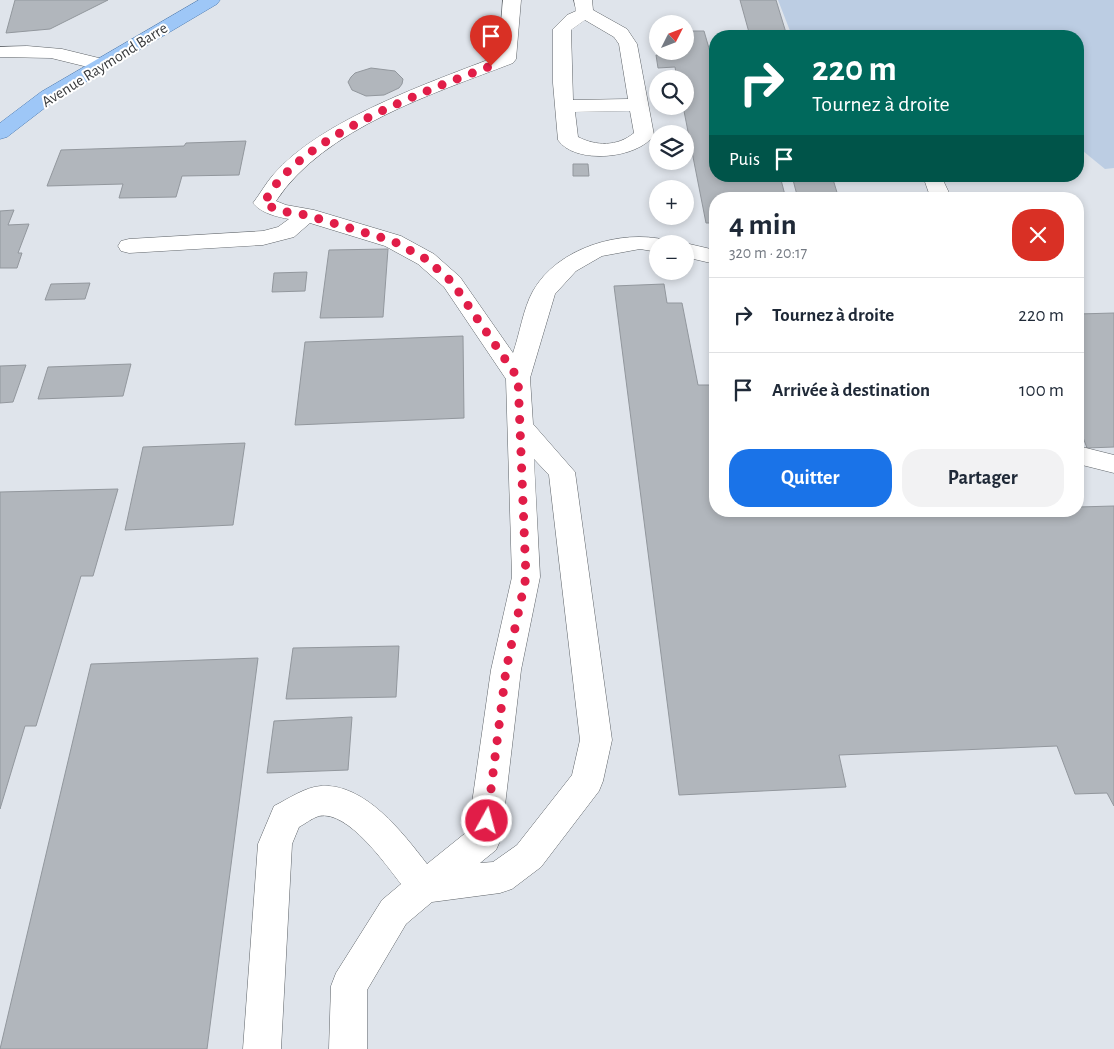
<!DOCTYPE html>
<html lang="fr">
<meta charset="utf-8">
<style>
:root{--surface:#fff;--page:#f2f2f3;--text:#1f2937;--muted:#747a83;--line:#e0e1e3;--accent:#1a73e8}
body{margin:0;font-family:"Alegreya Sans",sans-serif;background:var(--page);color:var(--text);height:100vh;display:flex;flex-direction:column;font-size:19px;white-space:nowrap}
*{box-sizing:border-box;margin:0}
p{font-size:16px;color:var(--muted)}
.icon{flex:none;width:28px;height:28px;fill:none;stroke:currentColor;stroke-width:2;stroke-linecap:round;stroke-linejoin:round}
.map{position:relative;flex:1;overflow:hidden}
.details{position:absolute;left:709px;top:192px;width:375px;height:325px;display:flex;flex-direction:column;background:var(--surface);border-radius:20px;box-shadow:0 2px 8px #0003}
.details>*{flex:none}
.hud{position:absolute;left:709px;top:30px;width:375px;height:152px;border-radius:20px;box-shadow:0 2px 8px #0003;background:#00695c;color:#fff;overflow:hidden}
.needle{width:32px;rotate:48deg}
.tools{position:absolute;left:649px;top:15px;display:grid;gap:10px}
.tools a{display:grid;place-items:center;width:45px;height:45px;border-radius:50%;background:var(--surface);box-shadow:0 2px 8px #0003;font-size:25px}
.pin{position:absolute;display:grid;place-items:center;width:42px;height:42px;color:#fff;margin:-51px -21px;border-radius:50% 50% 50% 0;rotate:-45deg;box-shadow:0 0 5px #0007}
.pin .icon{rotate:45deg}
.me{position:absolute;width:55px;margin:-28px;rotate:7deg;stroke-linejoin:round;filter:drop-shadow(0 0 4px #0008)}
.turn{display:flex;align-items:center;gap:18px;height:105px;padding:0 20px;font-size:22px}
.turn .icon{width:65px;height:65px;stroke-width:2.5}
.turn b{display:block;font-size:35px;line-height:42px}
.then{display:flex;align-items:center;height:48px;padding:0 20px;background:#0003;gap:10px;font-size:19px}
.round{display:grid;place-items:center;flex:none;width:52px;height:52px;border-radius:20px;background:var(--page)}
.overview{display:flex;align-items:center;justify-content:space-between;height:85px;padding:0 20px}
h1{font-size:30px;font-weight:700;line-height:38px}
.cta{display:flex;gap:10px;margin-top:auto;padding:10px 20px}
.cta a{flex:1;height:58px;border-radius:20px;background:var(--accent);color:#fff;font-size:20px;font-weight:700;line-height:58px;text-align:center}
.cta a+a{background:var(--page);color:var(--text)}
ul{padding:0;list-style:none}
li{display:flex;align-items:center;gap:15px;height:75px;padding:0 20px;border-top:1px solid var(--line)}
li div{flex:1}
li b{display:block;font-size:19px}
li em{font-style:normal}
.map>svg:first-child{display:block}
.green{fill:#bccde3}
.building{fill:#b1b6bc;stroke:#92979d}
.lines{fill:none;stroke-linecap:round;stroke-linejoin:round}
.minor-casing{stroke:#5e6368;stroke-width:1}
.major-casing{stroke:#507db2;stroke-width:1}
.minor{fill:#fff;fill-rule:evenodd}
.major{fill:#9ec7f7;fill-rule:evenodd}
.route{stroke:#e11d48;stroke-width:9;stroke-dasharray:0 16.2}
.labels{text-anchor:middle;stroke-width:4;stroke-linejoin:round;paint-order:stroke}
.far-street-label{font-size:16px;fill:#383a3c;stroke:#fff}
</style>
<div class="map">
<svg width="1114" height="1049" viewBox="0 0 1114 1049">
<rect width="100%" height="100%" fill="#dfe4eb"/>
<path class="green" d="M778,0H1114V168L1105,169L1078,147V36H792Z"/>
<path class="building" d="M15,0H108L50,29L6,33Z
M740,0H776L787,36H750Z
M685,31H704L715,69V176H780L786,199H715V223H706L683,106H685V79H677L675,67L658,68L656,55H672V51H685Z
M371,68L395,71L403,79L402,84L399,88L384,95L366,96L352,90L348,82L351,77L355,73Z
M246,141L239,175L182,176L176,197L119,198L123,184L47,186L61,150L184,146L186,143Z
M573,164H588L589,176H573Z
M792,176H832L839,199H798Z
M14,210L8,225L29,224L18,253H22L17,268H0V211Z
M388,249L383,317L320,318L329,250Z
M307,272L305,291L272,292L274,273Z
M90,283L85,299L45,300L51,284Z
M664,284L667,303H682L698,385H715V511H824L825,514L1078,511V507L1114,506V806L1107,793L1075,794L1057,746L839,755L846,787L679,795L614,286Z
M1114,313V447L1087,448L1078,424V314Z
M463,336L464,418L295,425L305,342Z
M131,364L123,396L38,399L48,367Z
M26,365L13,402L0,403V366Z
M245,443L233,525L125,530L143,447Z
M118,489L93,576H81L36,726H25L0,809V492Z
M399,646L396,697L286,699L293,648Z
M258,658L207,1049H0L91,664Z
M352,717L348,770L267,773L274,721Z"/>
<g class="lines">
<g class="minor-casing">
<path id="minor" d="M503,0H521L516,59L513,63C435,93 324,128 276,201L286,205L314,210L401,236L434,254L460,277L513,353C520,333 523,309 533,291C557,248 621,229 666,240L668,244H658V252L640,249L602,256L576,271L555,294L530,378L533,424L575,472L612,740L603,781L599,791L541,867L512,889L500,893L432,902L406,924L367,990V1049H329L331,986L336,973L382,900L401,884C386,865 348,810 319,816C312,818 305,824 299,827L292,844L281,1049H243L258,844L274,806C288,799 305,787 321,786C365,783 403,833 427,864L468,831L491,670L512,577L506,379L444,287L418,264L385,246L310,223L294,237L263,245L129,253L121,251L118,246L121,241L129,239L263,231L278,227L289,219C277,217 261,213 253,203C260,194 266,183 273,175C320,120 431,82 498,56ZM534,459L549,475L580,740L572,775L517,845L493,862L480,863L496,850L501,839L521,670L540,577Z
M574,0H592L593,10L627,29L637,44L654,135C638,159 575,165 558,140L553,83V29L567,15L576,11ZM585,20L614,37L619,44L628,99L573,100L571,30ZM630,111L634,133C617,147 596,146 578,137L575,112Z
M27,46L62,49L107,60L109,64L107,68L100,70L51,58L0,57V47Z
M937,176L942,178L952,199H931L925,182L928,178Z
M685,243L715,250V264L685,257V244H683Z
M1078,446L1114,455V473L1078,464Z"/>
</g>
<g class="major-casing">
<path id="major" d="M199,0H220L217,4L55,100L7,137L0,139V123L41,92Z"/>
</g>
<use href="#minor" class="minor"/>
<use href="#major" class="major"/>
</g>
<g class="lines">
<path class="route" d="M487,821L506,670L526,577L518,378L452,282L426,259L393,241L306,215L281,211L264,204C292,139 428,90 491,66"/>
</g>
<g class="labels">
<g class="far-street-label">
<text transform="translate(104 64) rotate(-32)" y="6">Avenue Raymond Barre</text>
</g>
</g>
</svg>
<div class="tools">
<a><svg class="needle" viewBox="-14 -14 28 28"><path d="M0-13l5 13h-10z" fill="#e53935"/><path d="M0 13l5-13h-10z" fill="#747a83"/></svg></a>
<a><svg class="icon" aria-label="search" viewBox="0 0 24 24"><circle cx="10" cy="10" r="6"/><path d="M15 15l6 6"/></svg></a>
<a><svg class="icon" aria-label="layers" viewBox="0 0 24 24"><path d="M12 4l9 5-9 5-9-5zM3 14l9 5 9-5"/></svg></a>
<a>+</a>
<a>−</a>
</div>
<div class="pin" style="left:491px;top:66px;background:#d93025"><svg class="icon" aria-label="arrive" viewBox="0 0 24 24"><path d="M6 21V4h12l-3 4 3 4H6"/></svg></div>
<svg class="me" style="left:487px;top:821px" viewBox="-20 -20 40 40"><circle r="17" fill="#e11d48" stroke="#fff" stroke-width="3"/><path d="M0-11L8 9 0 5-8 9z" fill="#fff"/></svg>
<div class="hud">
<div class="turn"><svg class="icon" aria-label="right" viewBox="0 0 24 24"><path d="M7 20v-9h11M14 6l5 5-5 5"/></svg><div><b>220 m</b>Tournez à droite</div></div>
<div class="then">Puis<svg class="icon" aria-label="arrive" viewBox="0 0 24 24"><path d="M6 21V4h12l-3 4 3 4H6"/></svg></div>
</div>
<section class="details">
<div class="overview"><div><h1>4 min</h1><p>320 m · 20:17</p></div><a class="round" style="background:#d93025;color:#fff"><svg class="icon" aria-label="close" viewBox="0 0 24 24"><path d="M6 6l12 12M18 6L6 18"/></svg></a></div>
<ul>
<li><svg class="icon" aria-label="right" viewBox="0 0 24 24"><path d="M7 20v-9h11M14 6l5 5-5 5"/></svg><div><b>Tournez à droite</b></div><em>220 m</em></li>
<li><svg class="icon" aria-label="arrive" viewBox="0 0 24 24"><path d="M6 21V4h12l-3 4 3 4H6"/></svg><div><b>Arrivée à destination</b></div><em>100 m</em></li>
</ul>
<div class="cta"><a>Quitter</a><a>Partager</a></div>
</section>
</div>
